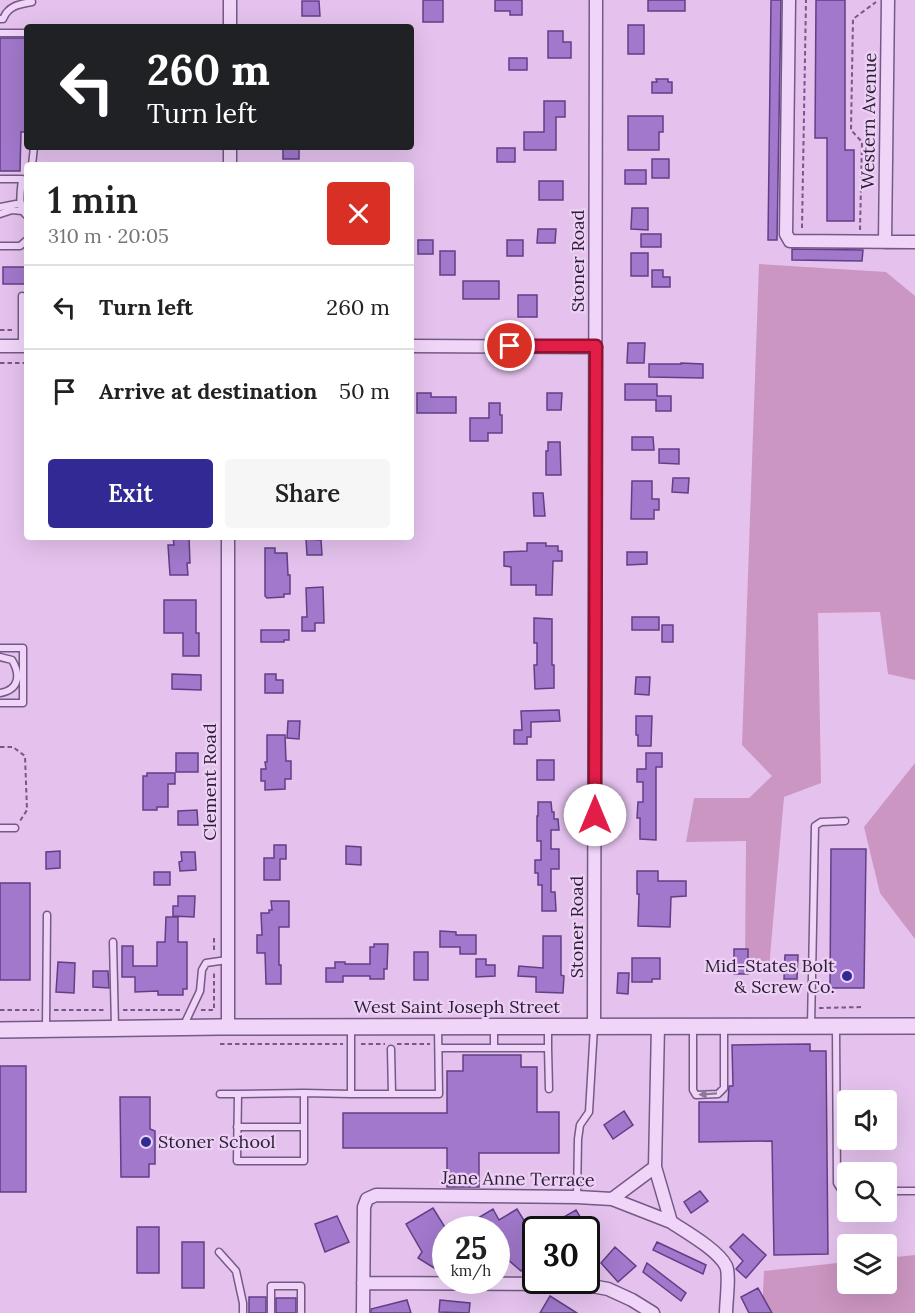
<!DOCTYPE html>
<meta charset="utf-8">
<style>
:root{--surface:#fff;--page:#f6f6f6;--text:#222;--muted:#767676;--line:#e0e0e0;--accent:#312a95}
body{margin:0;font-family:Lora,serif;background:var(--page);color:var(--text);height:100vh;display:flex;flex-direction:column;font-size:22px;white-space:nowrap}
*{box-sizing:border-box;margin:0}
p{font-size:20px;color:var(--muted)}
.icon{flex:none;width:33px;height:33px;fill:none;stroke:currentColor;stroke-width:2;stroke-linecap:round;stroke-linejoin:round}
.map{position:relative;flex:1;overflow:hidden}
.sheet{position:absolute;left:24px;top:162px;width:390px;height:378px;display:flex;flex-direction:column;background:var(--surface);border-radius:6px;box-shadow:0 6px 24px #0002}
.sheet>*{flex:none}
.hud{position:absolute;left:24px;top:24px;width:390px;height:126px;border-radius:6px;box-shadow:0 6px 24px #0002;background:#202124;color:#fff;overflow:hidden}
.buttons{position:absolute;left:837px;top:1090px;display:grid;gap:12px}
.buttons a{display:grid;place-items:center;width:60px;height:60px;border-radius:6px;background:var(--surface);box-shadow:0 6px 24px #0002;font-size:30px}
.speed{position:absolute;left:432px;top:1216px;display:flex;gap:12px;font-size:30px;font-weight:700;text-align:center}
.speed>*{display:grid;place-content:center;width:78px;height:78px;border-radius:50%;background:var(--surface);box-shadow:0 6px 24px #0002;line-height:1}
.speed small{font-size:15px;font-weight:400}
.speed .limit{border:3px solid #111;border-radius:9px;background:#fff;color:#111}
.pin{position:absolute;display:grid;place-items:center;width:51px;height:51px;color:#fff;margin:-26px;border:3px solid #fff;border-radius:50%;box-shadow:0 2px 6px #0007}
.me{position:absolute;width:66px;margin:-33px;rotate:0deg;stroke-linejoin:round;filter:drop-shadow(0 0 4px #0008)}
.turn{display:flex;align-items:center;gap:21px;height:126px;padding:0 24px;font-size:27px}
.turn .icon{width:78px;height:78px;stroke-width:2.5}
.turn b{display:block;font-size:42px;line-height:51px}
.round{display:grid;place-items:center;flex:none;width:63px;height:63px;border-radius:6px;background:var(--page)}
.summary{display:flex;align-items:center;justify-content:space-between;height:102px;padding:0 24px}
h1{font-size:36px;font-weight:600;line-height:45px}
.action{display:flex;gap:12px;margin-top:auto;padding:12px 24px}
.action a{flex:1;height:69px;border-radius:6px;background:var(--accent);color:#fff;font-size:24px;font-weight:600;line-height:69px;text-align:center}
.action a+a{background:var(--page);color:var(--text)}
ul{padding:0;list-style:none}
li{display:flex;align-items:center;gap:18px;height:84px;padding:0 24px;border-top:2px solid var(--line)}
li div{flex:1}
li b{display:block;font-size:22px}
li em{font-style:normal}
.map>svg:first-child{display:block}
.green{fill:#cb96c1}
.building{fill:#a178cb;stroke:#613f86;stroke-width:1.5}
.lines{fill:none;stroke-linecap:round;stroke-linejoin:round}
.service-casing{stroke:#755987;stroke-width:9}
.minor-casing{stroke:#755987;stroke-width:15}
.tertiary-casing{stroke:#755987;stroke-width:18}
.path{stroke:#755987;stroke-width:2;stroke-dasharray:4.5 3;stroke-linecap:butt}
.service{stroke:#f0d5f8;stroke-width:6}
.minor{stroke:#f0d5f8;stroke-width:12}
.tertiary{stroke:#f0d5f8;stroke-width:15}
.oneway{fill:#8e7998}
.route-casing{stroke:#92132f;stroke-width:15}
.route{stroke:#e11d48;stroke-width:10}
.poi-dot{fill:#312a95;stroke:#edd1f5;stroke-width:2}
.labels{text-anchor:middle;stroke-width:4.5;stroke-linejoin:round;paint-order:stroke}
.street-label{font-size:18px;fill:#2c1d37;stroke:#edd1f5}
.poi-label{font-size:18px;fill:#2c1d37;stroke:#edd1f5;text-anchor:end}
</style>
<div class="map">
<svg width="915" height="1313" viewBox="0 0 915 1313">
<rect width="100%" height="100%" fill="#e4c2ed"/>
<path class="green" d="M759,264L886,272L915,296V680L888,674L880,612L818,613L821,783L784,797L769,968L745,963L746,841L686,842L694,798H749L772,776L742,745Z
M915,763V939L880,893L864,827Z
M915,1255V1313H762L764,1271L847,1262L848,1284H886L887,1258Z"/>
<path class="building" d="M423,0H443V22H423Z
M495,0H522V15H510V11H495Z
M648,0H685V11H648Z
M771,0H781L777,240H768Z
M816,0H845V150H854V221H827V138H815Z
M302,1H319L320,16H302Z
M628,25H644V54H628Z
M548,31H563V42H571V58H548Z
M0,38H27V132H21L20,171H0Z
M509,58H527V70H509Z
M656,79H668V82H672V93H652V82H657Z
M544,101H565V117H556V150H524V132H544Z
M628,116H663V132H659V150H628Z
M283,147H299V159H283Z
M497,148H515V162H497Z
M652,159H669V178H652Z
M625,170H646V184H625Z
M539,181H563V200H539Z
M632,208H648V230L631,229Z
M538,229H556L555,243H537Z
M641,234H661V247H641Z
M418,240H433V254H418Z
M507,240H523V256H507Z
M792,249L863,250L862,261L792,260Z
M440,251H455V275H440Z
M631,253H648V276H631Z
M3,267H27V284H3Z
M652,270H663V277H670V287H652Z
M463,281H499V299H463Z
M518,295H537V317H518Z
M628,343H645L644,363H627Z
M681,363L703,364V378L649,377V364H681Z
M625,384H657V396H671V411H656V400H625Z
M417,393H431V397H456V413H417Z
M547,393H562L561,410H547Z
M489,403H500V415H502V433H488V441H470V418H489Z
M632,437H653L654,450H632Z
M548,442H560L561,475H546V451H548Z
M659,449H679V464L659,463Z
M673,478H689L688,493L672,492Z
M632,481H652V499H659V510H654V519H631Z
M533,493H543L545,516H534Z
M173,537H189L190,563H187L188,575H170L168,545H174Z
M306,539L321,540L322,555H307Z
M527,543H546V546H558V551H562V561H553L552,595H536V585H511V567L504,566V552L527,551Z
M265,548H275V553H287L288,575H290V594H284V597L267,598L265,596Z
M627,552H647V564L627,565Z
M323,587L324,623H315V631H302V617H307L306,588Z
M164,600H196V633H199V656H183V633H164Z
M632,617H659V630H632Z
M534,618L552,619V665H554V688L535,689L534,665H537V643H534Z
M662,625H673V642H662Z
M261,630H289V640H284V642H261Z
M172,674L201,675V690L172,689Z
M265,674H276V680H283V693H265Z
M636,677H650L649,695L635,694Z
M559,710L560,721L531,722V737H527V744H514V730H522L521,711Z
M636,716H652L651,746H638V735H636Z
M288,721H300L299,739L287,738Z
M267,735H285L286,761H291V779H285V789L265,790V781H261V769H266L265,762H267Z
M176,753H198V772H176Z
M646,753H662V767H656V840L640,839V818H637L638,802H643V782H637V769H646Z
M537,760H554V780H537Z
M147,773H175V784H168V807H157V810H143V776H147Z
M538,802H551L552,812H554V819H558L559,830H551V849H559V869H551V892H555L556,911H542V885H538V873H535V860H541V841H537V816H538Z
M197,810L198,825H178V811Z
M274,845H286V859H280V880H264V858H274Z
M346,846L361,847V865L346,864Z
M831,849H866L864,988H830Z
M60,851V868L46,869V852Z
M181,852H195L196,870L180,871L179,862L182,861Z
M637,871H658V881H686V896L671,897L670,927L638,926L639,894H637Z
M154,872H170V885H154Z
M0,883H30V980H0Z
M178,896H195L194,917L173,916V906H178Z
M271,901H289V927H279V965H281V984H266L265,953H257V935H262L261,913H269V910H272Z
M166,917H178V942H187V989H183V995H158V991L135,992V977H122V946H133V966H157V942H165Z
M440,931L456,932V935H476V954H460V947H440Z
M543,936H561V975L564,976L563,993L536,992V977L518,976L519,966L543,968Z
M374,944H388L387,969H384V979H370V976H343V982H326V968H335V962H345V964H370V947H374Z
M734,949H748V974H734Z
M414,952H428V980H414Z
M785,955H798L797,979H784Z
M632,958H660V979H652V982H632Z
M476,959H486V965H495V976L476,977Z
M58,962L75,963L74,993L56,992Z
M93,971H108L109,988L93,987Z
M618,973H629L628,994L617,993Z
M810,1044V1051H826L828,1254L774,1255L772,1141L699,1142V1102H728L729,1086H733L732,1045Z
M463,1055H521V1067H537V1112H559V1153H479V1187H447V1148H343V1113H447V1071H463Z
M0,1066H26V1192H0Z
M120,1097H150V1129L155,1131V1164H149V1177H121Z
M624,1111L633,1125L613,1139L604,1125Z
M700,1191L708,1201L691,1213L684,1202Z
M433,1208L446,1229V1261L439,1271L418,1258L422,1252L406,1224Z
M493,1209L499,1220L517,1209L536,1240V1255L521,1271L500,1253L506,1245L496,1230H458Z
M576,1210L588,1230H541Z
M337,1216L349,1242L325,1252L315,1224Z
M137,1227H159V1273H137Z
M743,1234L766,1255L746,1278L736,1269L743,1261L730,1247Z
M182,1242H204V1288H182Z
M657,1242L706,1265L703,1274L653,1250Z
M615,1247L636,1266L618,1282L601,1263Z
M647,1263L686,1293L681,1301L643,1272Z
M758,1288L772,1313H749L741,1297Z
M550,1296L577,1313H540Z
M249,1297H266V1313H249Z
M276,1298H296V1313H276Z
M407,1300L411,1313H371V1309Z
M440,1300L470,1303L469,1313L439,1312Z"/>
<g class="lines">
<g class="service-casing">
<path id="service" d="M0,19H3C8,6 19,4 32,2
M0,33H27
M32,165L34,147
M0,179H22C21,191 17,207 27,216
M0,207L21,203
M0,214L12,210L22,211
M0,246H20L27,240
M22,296V346
M0,648H23V703H0
M0,657L12,660C21,675 19,690 0,693
M0,828H15
M113,942L115,1027
M693,1026V1090L696,1095L718,1094L724,1088V1027
M811,1026L815,826L821,822L845,821
M183,1027L200,991L202,970L206,963L227,960
M351,1027V1094H439L438,1027
M494,1027V1048
M46,1028L47,915
M548,1028V1048
M836,1028L837,1183L842,1191H848
M439,1048H548L549,1089
M391,1049L392,1094
M304,1093L238,1094L237,1161H304V1093L351,1094
M220,1094H238
M237,1127H304
M886,1191H915
M577,1197L578,1139L580,1125L589,1112L594,1027
M219,1252L236,1271L243,1303V1313
M271,1313V1286H301V1313"/>
</g>
<g class="minor-casing">
<path id="minor" d="M789,0L786,234L790,241L915,242
M230,27V0
M230,165V147
M885,242L888,0
M0,346H27
M411,346L596,347
M594,1026L596,0
M658,1026L655,1167L671,1222C686,1232 718,1250 726,1266C730,1274 726,1303 726,1313
M228,1027V537
M612,1199L671,1222
M363,1283L581,1284L608,1289L632,1300L653,1313
M363,1313L364,1207L367,1199L376,1195L577,1197L612,1199L655,1167"/>
</g>
<g class="tertiary-casing">
<path id="tertiary" d="M0,1030L220,1027L915,1026"/>
</g>
<path class="path" d="M802,228L806,0
M860,230L862,142L851,130L853,19L876,2
M0,330H12
M0,363H27
M0,747H13L25,756L27,810L20,821
M214,938V953
M819,1008L864,1007
M0,1010H39
M54,1010H105
M123,1010H180
M201,1010H214V971
M220,1044H343
M361,1044H385
M397,1044H430"/>
<use href="#service" class="service"/>
<use href="#minor" class="minor"/>
<use href="#tertiary" class="tertiary"/>
</g>
<defs><path id="oneway-solid" d="M-6-.8H1V-3.2L6.5 0L1 3.2V.8H-6Z" transform="scale(1.5)"/></defs>
<use class="oneway" href="#oneway-solid" transform="translate(708 1094) rotate(176)"/>
<g class="lines">
<g class="route-casing">
<path id="route" d="M510,346H596L595,815"/>
</g>
<use href="#route" class="route"/>
</g>
<g class="poi-dot">
<circle cx="847" cy="976" r="6"/>
<circle cx="146" cy="1142" r="6"/>
</g>
<g class="labels">
<g class="street-label">
<text transform="translate(869 121) rotate(-89)" y="6">Western Avenue</text>
<text transform="translate(578 261) rotate(-90)" y="6">Stoner Road</text>
<text transform="translate(210 782) rotate(-90)" y="6">Clement Road</text>
<text transform="translate(577 927) rotate(-90)" y="6">Stoner Road</text>
<text x="457" y="1013">West Saint Joseph Street</text>
<text transform="translate(518 1179) rotate(1)" y="6">Jane Anne Terrace</text>
</g>
<g class="poi-label">
<text x="835" y="972">Mid-States Bolt<tspan x="835" dy="21">&amp; Screw Co.</tspan></text>
<text x="158" y="1148" text-anchor="start">Stoner School</text>
</g>
</g>
</svg>
<div class="buttons">
<a><svg class="icon" aria-label="sound" viewBox="0 0 24 24"><path d="M4 9h4l5-4v14l-5-4H4zM17 9q2 3 0 6"/></svg></a>
<a><svg class="icon" aria-label="search" viewBox="0 0 24 24"><circle cx="10" cy="10" r="6"/><path d="M15 15l6 6"/></svg></a>
<a><svg class="icon" aria-label="layers" viewBox="0 0 24 24"><path d="M12 4l9 5-9 5-9-5zM3 14l9 5 9-5"/></svg></a>
</div>
<div class="speed"><div>25<small>km/h</small></div><div class="limit">30</div></div>
<div class="pin" style="left:510px;top:346px;background:#d93025"><svg class="icon" aria-label="arrive" viewBox="0 0 24 24"><path d="M6 21V4h12l-3 4 3 4H6"/></svg></div>
<svg class="me" style="left:595px;top:815px" viewBox="-20 -20 40 40"><circle r="19" fill="#fff"/><path d="M0-13L10 11 0 6-10 11z" fill="#e11d48"/></svg>
<div class="hud">
<div class="turn"><svg class="icon" aria-label="left" viewBox="0 0 24 24"><path d="M17 20v-9H6M10 6l-5 5 5 5"/></svg><div><b>260 m</b>Turn left</div></div>
</div>
<section class="sheet">
<div class="summary"><div><h1>1 min</h1><p>310 m · 20:05</p></div><a class="round" style="background:#d93025;color:#fff"><svg class="icon" aria-label="close" viewBox="0 0 24 24"><path d="M6 6l12 12M18 6L6 18"/></svg></a></div>
<ul>
<li><svg class="icon" aria-label="left" viewBox="0 0 24 24"><path d="M17 20v-9H6M10 6l-5 5 5 5"/></svg><div><b>Turn left</b></div><em>260 m</em></li>
<li><svg class="icon" aria-label="arrive" viewBox="0 0 24 24"><path d="M6 21V4h12l-3 4 3 4H6"/></svg><div><b>Arrive at destination</b></div><em>50 m</em></li>
</ul>
<div class="action"><a>Exit</a><a>Share</a></div>
</section>
</div>
